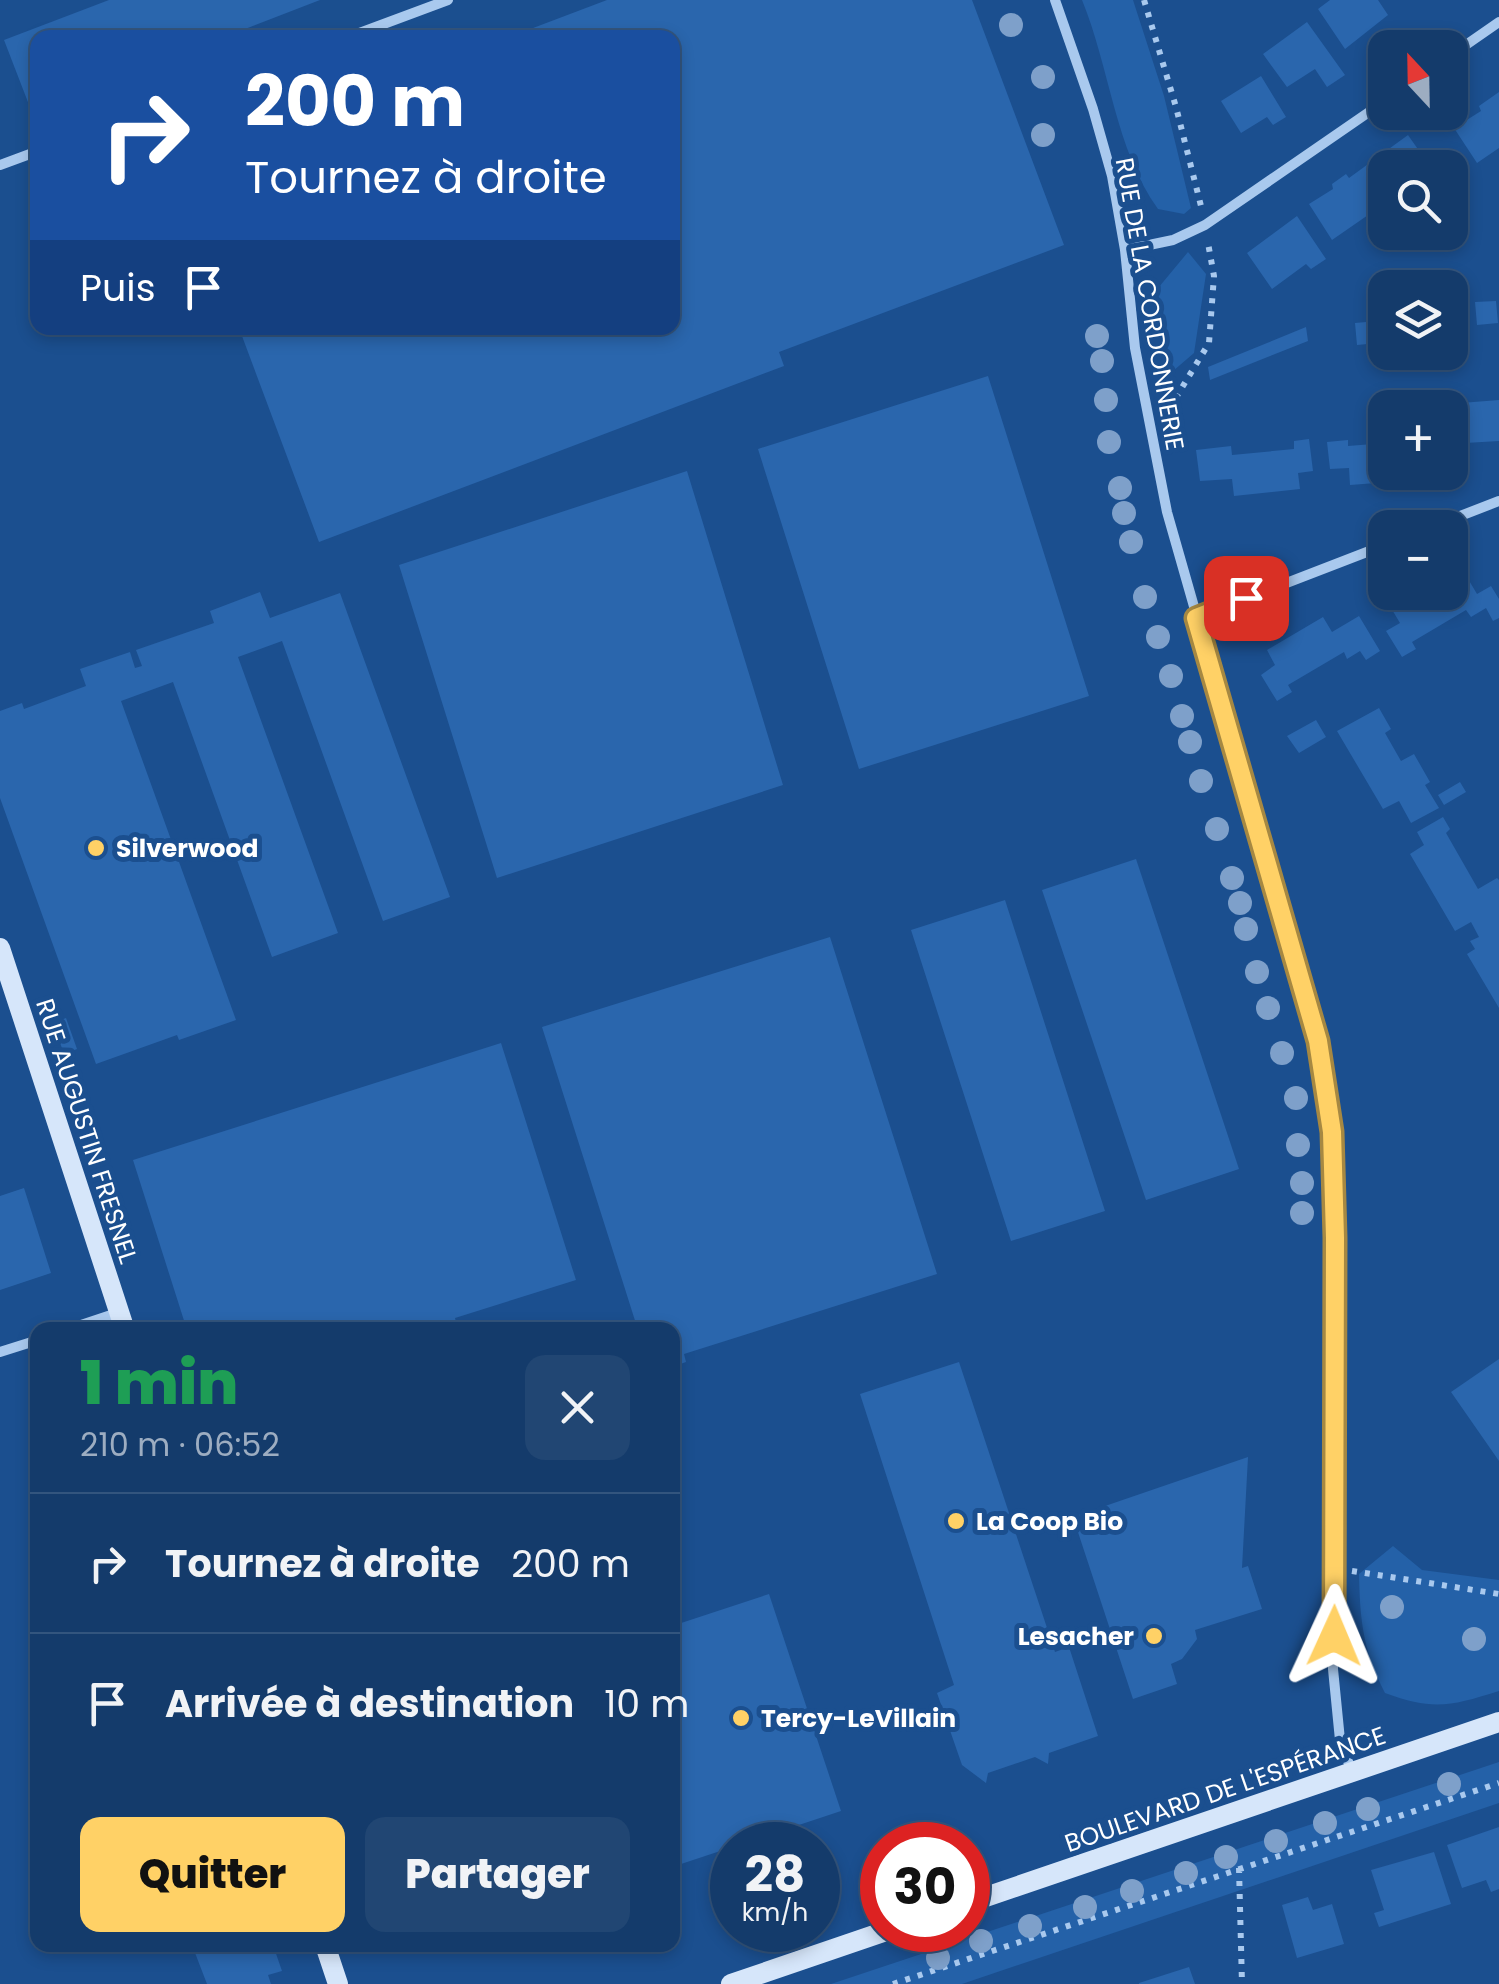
<!DOCTYPE html>
<html lang="fr">
<meta charset="utf-8">
<style>
:root{--surface:#143b6b;--page:#214673;--text:#f1f3f6;--muted:#9dadc1;--line:#33557e;--accent:#ffd166}
body{margin:0;font-family:Poppins,sans-serif;background:var(--page);color:var(--text);height:100vh;display:flex;flex-direction:column;font-size:38px;white-space:nowrap}
*{box-sizing:border-box;margin:0}
p{font-size:32px;color:var(--muted)}
.icon{flex:none;width:55px;height:55px;fill:none;stroke:currentColor;stroke-width:2;stroke-linecap:round;stroke-linejoin:round}
.map{position:relative;flex:1;overflow:hidden}
.drawer{position:absolute;left:30px;top:1322px;width:650px;height:630px;display:flex;flex-direction:column;background:var(--surface);border-radius:20px;box-shadow:0 5px 15px #0003,0 0 0 2px var(--line)}
.drawer>*{flex:none}
.guide{position:absolute;left:30px;top:30px;width:650px;height:305px;border-radius:20px;box-shadow:0 5px 15px #0003,0 0 0 2px var(--line);background:#1a4fa0;color:#fff;overflow:hidden}
.needle{width:65px;rotate:338deg}
.fabs{position:absolute;left:1368px;top:30px;display:grid;gap:20px}
.fabs a{display:grid;place-items:center;width:100px;height:100px;border-radius:20px;background:var(--surface);box-shadow:0 5px 15px #0003,0 0 0 2px var(--line);font-size:50px}
.speed{position:absolute;left:710px;top:1822px;display:flex;gap:20px;font-size:50px;font-weight:700;text-align:center}
.speed>*{display:grid;place-content:center;width:130px;height:130px;border-radius:50%;background:var(--surface);box-shadow:0 5px 15px #0003,0 0 0 2px var(--line);line-height:1}
.speed small{font-size:25px;font-weight:400}
.speed .limit{border:15px solid #d22;background:#fff;color:#111}
.pin{position:absolute;display:grid;place-items:center;width:85px;height:85px;color:#fff;margin:-42px;border-radius:20px;box-shadow:0 5px 15px #0006}
.me{position:absolute;width:110px;margin:-55px;rotate:1deg;stroke-linejoin:round;filter:drop-shadow(0 0 8px #0008)}
.turn{display:flex;align-items:center;gap:35px;height:210px;padding:0 50px;font-size:45px}
.turn .icon{width:130px;height:130px;stroke-width:2.5}
.turn b{display:block;font-size:70px;line-height:85px}
.then{display:flex;align-items:center;height:95px;padding:0 50px;background:#0003;gap:20px;font-size:38px}
.round{display:grid;place-items:center;flex:none;width:105px;height:105px;border-radius:20px;background:var(--page)}
.summary{display:flex;align-items:center;justify-content:space-between;height:170px;padding:0 50px}
h1{font-size:60px;font-weight:800;line-height:75px;color:#1e9e55}
.cta{display:flex;gap:20px;margin-top:auto;padding:20px 50px}
.cta a{flex:1;height:115px;border-radius:20px;background:var(--accent);color:#111;font-size:40px;font-weight:800;line-height:115px;text-align:center}
.cta a+a{background:var(--page);color:var(--text)}
ul{padding:0;list-style:none}
li{display:flex;align-items:center;gap:30px;height:140px;padding:0 50px;border-top:2px solid var(--line)}
li div{flex:1}
li b{display:block;font-size:38px}
li em{font-style:normal}
.map>svg:first-child{display:block}
.green{fill:#2461a8}
.building{fill:#2a66ad}
.lines{fill:none;stroke-linecap:round;stroke-linejoin:round}
.path{stroke:#a9c9ee;stroke-width:6;stroke-dasharray:5 8;stroke-linecap:butt}
.street{stroke:#a9c9ee;stroke-width:10}
.secondary{stroke:#d6e6fa;stroke-width:20}
.tree{fill:#7ea0ca}
.route-casing{stroke:#a68842;stroke-width:25}
.route{stroke:#ffd166;stroke-width:18}
.poi-dot{fill:#ffd166;stroke:#1b4f8f;stroke-width:4}
.labels{text-anchor:middle;stroke-width:10;stroke-linejoin:round;paint-order:stroke}
.street-label{font-size:25px;fill:#fff;stroke:#1b4f8f}
.poi-label{font-size:25px;font-weight:bold;fill:#fff;stroke:#1b4f8f;text-anchor:start}
</style>
<div class="map">
<svg width="1499" height="1984" viewBox="0 0 1499 1984">
<rect width="100%" height="100%" fill="#1b4f8f"/>
<path class="green" d="M1082,0H1133L1164,96L1191,208L1184,214L1158,209C1115,149 1110,68 1082,0Z
M1188,252L1206,274L1194,353L1173,371L1156,338L1154,293Z
M1393,1546L1422,1570L1499,1580V1691C1451,1706 1434,1711 1385,1693C1363,1650 1360,1621 1359,1574Z
M1499,1762V1803L962,1984H831Z"/>
<path class="building" d="M109,0H320L222,38H38V108L31,110L4,40Z
M607,0H972L1064,245L779,352L784,366L319,542L239,328H672V38H507Z
M1330,0H1378L1388,15L1345,49L1318,9Z
M1307,22L1345,75L1327,87L1315,69L1287,87L1263,54Z
M1261,76L1286,117L1273,125L1267,117L1241,133L1221,101Z
M1499,92V148L1477,163L1454,128L1481,111L1479,106Z
M1408,135L1422,155L1427,153L1436,168H1385V215L1377,221L1371,213L1332,240L1309,204L1333,189L1332,184L1346,174L1349,178Z
M1297,216L1326,259L1311,269L1306,264L1272,289L1247,253Z
M1496,301L1498,323L1477,325L1475,302Z
M1377,321L1378,343L1357,345L1355,323Z
M1306,327L1308,341L1210,380L1208,367Z
M988,376L1089,696L859,769L758,449Z
M1460,394L1461,403L1499,400V441L1465,443L1463,426L1450,428V408H1442L1440,396Z
M1309,439L1313,471L1298,473L1300,489L1234,496L1232,479L1200,481L1196,450L1231,446L1232,455L1294,449V441Z
M1348,440V446L1385,443V472H1415L1416,480L1350,485L1349,468L1330,469L1327,442Z
M687,471L783,785L497,878L399,565Z
M1461,567L1477,594L1491,586L1499,599V618L1493,621L1486,608L1471,617L1466,610L1412,642L1416,649L1402,657L1386,631L1400,623L1391,608L1416,592H1450V573Z
M260,592L270,618L340,593L450,897L383,921L282,641L238,657L338,933L272,957L173,682L121,701L236,1020L179,1040L177,1035L96,1064L0,798V711L22,703L24,709L86,686L80,669L130,652L135,668L142,666L136,650L214,623L210,611Z
M1359,616L1380,651L1366,660L1360,651L1347,659L1344,652L1288,685L1292,692L1277,701L1261,675L1275,665L1267,650L1323,617L1332,632Z
M1379,708L1391,729L1385,733L1401,761L1414,754L1430,782L1425,785L1439,808L1411,823L1399,801L1383,809L1337,731Z
M1316,720L1326,737L1299,753L1287,736Z
M1460,782L1466,792L1444,805L1438,795Z
M1443,817L1450,829L1446,833L1478,889L1497,878L1499,880V1008L1467,954L1475,949L1470,941L1479,937L1471,922L1455,931L1410,854L1424,845L1417,832Z
M1136,859L1239,1169L1146,1200L1042,890Z
M1005,900L1105,1211L1011,1241L911,930Z
M830,937L937,1274L684,1354L686,1362L672,1367V1330H638L542,1027Z
M66,1018L77,1049L64,1054L53,1023Z
M501,1043L576,1280L455,1318L458,1330H187L133,1160Z
M24,1188L51,1273L0,1290V1196Z
M1499,1359V1461L1451,1392Z
M959,1362L1055,1652L1069,1647L1098,1736L1049,1753L1048,1764L1035,1757L988,1773L986,1783L962,1765L937,1693L954,1685L860,1394Z
M1248,1457L1242,1568L1248,1566L1262,1609L1195,1630L1197,1639L1182,1659L1171,1664L1177,1684L1133,1699L1073,1517Z
M769,1594L841,1811L672,1867V1626Z
M1499,1827V1889L1491,1892L1486,1880L1462,1888L1447,1845Z
M1434,1852L1451,1904L1379,1927L1374,1913L1384,1910L1371,1870Z
M1308,1897L1313,1910L1332,1904L1344,1944L1297,1958L1282,1905Z
M192,1945H273L282,1971L268,1975L271,1984H207Z
M1189,1967L1195,1984H1139V1983Z"/>
<g class="lines">
<path class="path" d="M1144,0L1176,107L1201,206
M1169,409L1209,343L1214,276L1208,243
M1352,1571L1499,1594
M1239,1868L1242,1984
M893,1984L1499,1783"/>
<path class="street" d="M1055,0L1093,109L1112,176L1125,250L1135,348L1167,512L1318,1041L1331,1131L1335,1238L1333,1669L1340,1740L1352,1772
M346,38L448,0
M1450,56L1499,22
M0,165L38,151
M1125,250L1173,240L1205,225L1385,101
M1429,528L1499,501
M1196,618L1385,545
M66,1330L120,1312
M0,1352L38,1340"/>
<path class="secondary" d="M0,948L125,1330
M968,1903L1499,1722
M325,1945L338,1984
M731,1984L889,1930"/>
</g>
<g class="tree">
<circle cx="1011" cy="25" r="12"/>
<circle cx="1043" cy="77" r="12"/>
<circle cx="1043" cy="135" r="12"/>
<circle cx="1097" cy="336" r="12"/>
<circle cx="1102" cy="361" r="12"/>
<circle cx="1106" cy="400" r="12"/>
<circle cx="1109" cy="442" r="12"/>
<circle cx="1120" cy="488" r="12"/>
<circle cx="1124" cy="513" r="12"/>
<circle cx="1131" cy="542" r="12"/>
<circle cx="1145" cy="597" r="12"/>
<circle cx="1158" cy="637" r="12"/>
<circle cx="1171" cy="676" r="12"/>
<circle cx="1182" cy="716" r="12"/>
<circle cx="1190" cy="742" r="12"/>
<circle cx="1201" cy="781" r="12"/>
<circle cx="1217" cy="829" r="12"/>
<circle cx="1232" cy="878" r="12"/>
<circle cx="1240" cy="903" r="12"/>
<circle cx="1246" cy="929" r="12"/>
<circle cx="1257" cy="972" r="12"/>
<circle cx="1268" cy="1008" r="12"/>
<circle cx="1282" cy="1053" r="12"/>
<circle cx="1296" cy="1098" r="12"/>
<circle cx="1298" cy="1145" r="12"/>
<circle cx="1302" cy="1183" r="12"/>
<circle cx="1302" cy="1213" r="12"/>
<circle cx="1392" cy="1607" r="12"/>
<circle cx="1474" cy="1639" r="12"/>
<circle cx="1449" cy="1784" r="12"/>
<circle cx="1368" cy="1809" r="12"/>
<circle cx="1325" cy="1823" r="12"/>
<circle cx="1276" cy="1841" r="12"/>
<circle cx="1226" cy="1857" r="12"/>
<circle cx="1186" cy="1873" r="12"/>
<circle cx="1132" cy="1891" r="12"/>
<circle cx="1085" cy="1907" r="12"/>
<circle cx="1030" cy="1926" r="12"/>
<circle cx="981" cy="1941" r="12"/>
<circle cx="938" cy="1958" r="12"/>
</g>
<g class="lines">
<g class="route-casing">
<path id="route" d="M1246,598L1196,618L1318,1041L1332,1132L1335,1238L1334,1636"/>
</g>
<use href="#route" class="route"/>
</g>
<g class="poi-dot">
<circle cx="96" cy="848" r="10"/>
<circle cx="956" cy="1521" r="10"/>
<circle cx="1154" cy="1636" r="10"/>
<circle cx="741" cy="1718" r="10"/>
</g>
<g class="labels">
<g class="street-label">
<text transform="translate(1150 304) rotate(80)" y="9">RUE DE LA CORDONNERIE</text>
<text transform="translate(87 1131) rotate(72)" y="9">RUE AUGUSTIN FRESNEL</text>
<text transform="translate(1225 1789) rotate(-19)" y="9">BOULEVARD DE L'ESPÉRANCE</text>
</g>
<g class="poi-label">
<text x="116" y="857">Silverwood</text>
<text x="976" y="1530">La Coop Bio</text>
<text x="1134" y="1645" text-anchor="end">Lesacher</text>
<text x="761" y="1727">Tercy-LeVillain</text>
</g>
</g>
</svg>
<div class="fabs">
<a><svg class="needle" viewBox="-14 -14 28 28"><path d="M0-13l5 13h-10z" fill="#e53935"/><path d="M0 13l5-13h-10z" fill="#9dadc1"/></svg></a>
<a><svg class="icon" aria-label="search" viewBox="0 0 24 24"><circle cx="10" cy="10" r="6"/><path d="M15 15l6 6"/></svg></a>
<a><svg class="icon" aria-label="layers" viewBox="0 0 24 24"><path d="M12 4l9 5-9 5-9-5zM3 14l9 5 9-5"/></svg></a>
<a>+</a>
<a>−</a>
</div>
<div class="speed"><div>28<small>km/h</small></div><div class="limit">30</div></div>
<div class="pin" style="left:1246px;top:598px;background:#d93025"><svg class="icon" aria-label="arrive" viewBox="0 0 24 24"><path d="M6 21V4h12l-3 4 3 4H6"/></svg></div>
<svg class="me" style="left:1334px;top:1636px" viewBox="-20 -20 40 40"><path d="M0-17L14 15 0 8-14 15z" fill="#ffd166" stroke="#fff" stroke-width="4"/></svg>
<div class="guide">
<div class="turn"><svg class="icon" aria-label="right" viewBox="0 0 24 24"><path d="M7 20v-9h11M14 6l5 5-5 5"/></svg><div><b>200 m</b>Tournez à droite</div></div>
<div class="then">Puis<svg class="icon" aria-label="arrive" viewBox="0 0 24 24"><path d="M6 21V4h12l-3 4 3 4H6"/></svg></div>
</div>
<section class="drawer">
<div class="summary"><div><h1>1 min</h1><p>210 m · 06:52</p></div><a class="round"><svg class="icon" aria-label="close" viewBox="0 0 24 24"><path d="M6 6l12 12M18 6L6 18"/></svg></a></div>
<ul>
<li><svg class="icon" aria-label="right" viewBox="0 0 24 24"><path d="M7 20v-9h11M14 6l5 5-5 5"/></svg><div><b>Tournez à droite</b></div><em>200 m</em></li>
<li><svg class="icon" aria-label="arrive" viewBox="0 0 24 24"><path d="M6 21V4h12l-3 4 3 4H6"/></svg><div><b>Arrivée à destination</b></div><em>10 m</em></li>
</ul>
<div class="cta"><a>Quitter</a><a>Partager</a></div>
</section>
</div>
